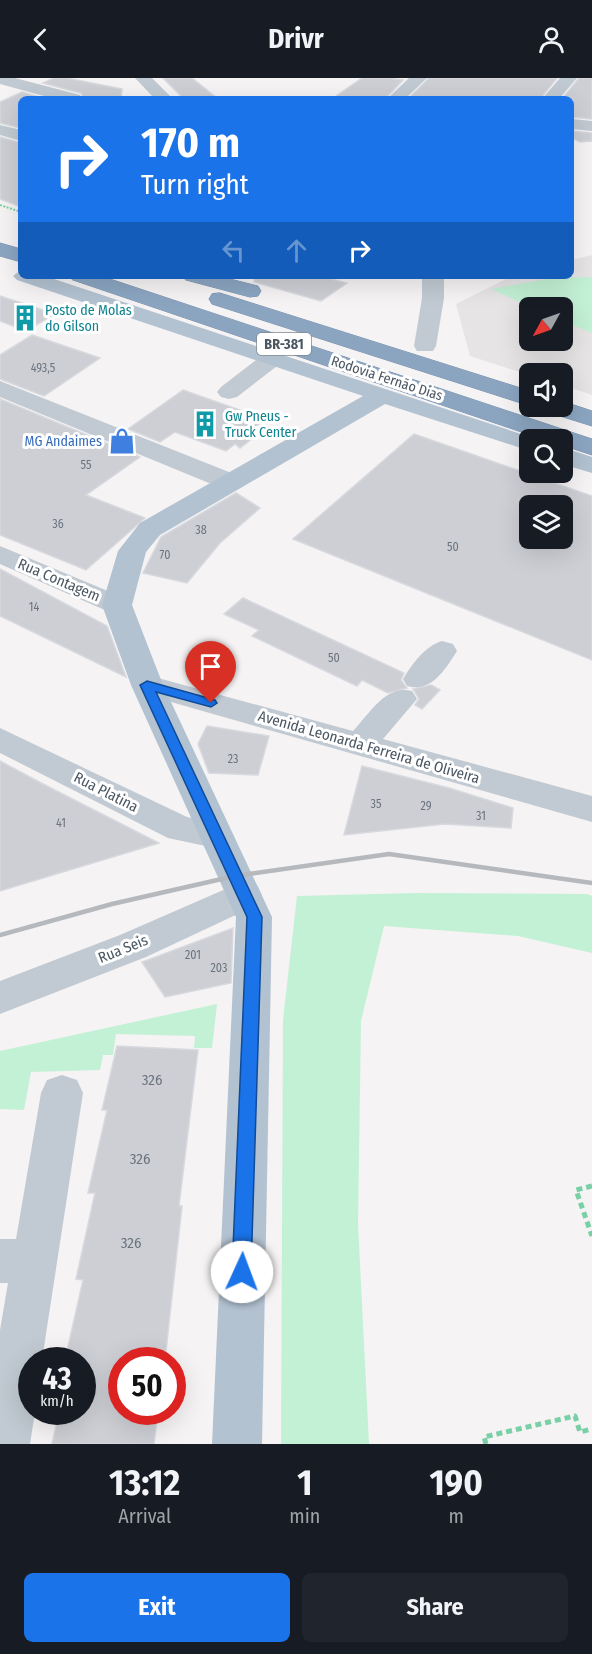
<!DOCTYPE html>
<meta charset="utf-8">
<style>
:root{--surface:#171b24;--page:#20242c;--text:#f1f3f6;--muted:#9ea1a6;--accent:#1a73e8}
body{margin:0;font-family:"Fira Sans Condensed",sans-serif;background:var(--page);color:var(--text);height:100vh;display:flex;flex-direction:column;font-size:22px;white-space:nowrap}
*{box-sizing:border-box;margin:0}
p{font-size:20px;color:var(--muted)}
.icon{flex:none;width:33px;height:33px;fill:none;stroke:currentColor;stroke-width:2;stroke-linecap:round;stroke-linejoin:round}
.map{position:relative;height:1366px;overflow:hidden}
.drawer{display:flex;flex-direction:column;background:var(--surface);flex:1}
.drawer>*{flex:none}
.banner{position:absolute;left:18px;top:18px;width:556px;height:183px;border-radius:9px;box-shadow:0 6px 24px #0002;background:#1a73e8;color:#fff;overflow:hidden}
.needle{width:39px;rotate:230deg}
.fabs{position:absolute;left:519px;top:219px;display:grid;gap:12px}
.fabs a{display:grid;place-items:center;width:54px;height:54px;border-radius:9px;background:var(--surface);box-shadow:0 6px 24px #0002;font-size:30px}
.speed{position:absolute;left:18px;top:1269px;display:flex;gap:12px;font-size:30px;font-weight:700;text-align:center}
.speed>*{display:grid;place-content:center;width:78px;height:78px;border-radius:50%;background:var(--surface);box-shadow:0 6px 24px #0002;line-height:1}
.speed small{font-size:15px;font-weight:400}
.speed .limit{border:9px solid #d22;background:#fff;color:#111}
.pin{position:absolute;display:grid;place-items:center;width:51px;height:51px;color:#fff;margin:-62px -26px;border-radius:50% 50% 50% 0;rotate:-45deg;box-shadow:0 0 6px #0007}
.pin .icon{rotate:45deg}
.me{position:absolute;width:66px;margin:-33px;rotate:2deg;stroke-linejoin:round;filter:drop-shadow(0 0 4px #0008)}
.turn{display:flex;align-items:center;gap:21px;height:126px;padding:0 24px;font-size:27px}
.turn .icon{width:78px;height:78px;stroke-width:2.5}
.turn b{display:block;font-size:42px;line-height:51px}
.lanes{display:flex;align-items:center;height:57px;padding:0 24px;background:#0003;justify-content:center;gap:30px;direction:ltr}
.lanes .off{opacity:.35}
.eta{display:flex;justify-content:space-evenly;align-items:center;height:102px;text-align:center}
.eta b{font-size:36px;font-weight:700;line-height:42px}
.action{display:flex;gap:12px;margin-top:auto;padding:12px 24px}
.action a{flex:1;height:69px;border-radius:9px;background:var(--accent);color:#fff;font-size:24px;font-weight:700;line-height:69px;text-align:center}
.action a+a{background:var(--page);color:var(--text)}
header{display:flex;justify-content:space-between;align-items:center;height:78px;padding:0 24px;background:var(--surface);font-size:27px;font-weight:700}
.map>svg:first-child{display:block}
.education{fill:#e6e4e5;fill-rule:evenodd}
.green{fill:#c3f1d5}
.building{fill:#cdcfd5;stroke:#d7d9de;stroke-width:1.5;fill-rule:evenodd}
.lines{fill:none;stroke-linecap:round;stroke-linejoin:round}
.highway-casing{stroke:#7690ad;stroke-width:1}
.path-far1{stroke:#7ad0a6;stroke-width:2;stroke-dasharray:2 1.5;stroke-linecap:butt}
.path{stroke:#7ad0a6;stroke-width:5;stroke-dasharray:6 4;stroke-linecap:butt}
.minor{fill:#c1cad2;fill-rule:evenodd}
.major{fill:#b3c2d1;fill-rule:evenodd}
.highway{fill:#8ba5c1;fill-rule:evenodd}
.rail{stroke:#b5b8bd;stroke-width:4.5}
.route{fill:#1a73e8;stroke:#114b97;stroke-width:1.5}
.labels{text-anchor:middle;stroke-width:6;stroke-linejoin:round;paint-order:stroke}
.number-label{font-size:12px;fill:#6b747e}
.far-culture-label{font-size:14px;fill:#0d838f;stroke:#fff;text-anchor:start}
.shield{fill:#fff;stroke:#808990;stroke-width:1.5}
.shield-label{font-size:14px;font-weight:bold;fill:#4a5661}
.far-street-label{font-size:14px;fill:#4a5661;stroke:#fff}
.far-shop-label{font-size:14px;fill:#366cbe;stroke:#fff;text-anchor:end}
.street-label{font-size:15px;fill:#4a5661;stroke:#fff}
.near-number-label{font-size:15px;fill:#6b747e}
</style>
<header><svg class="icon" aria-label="back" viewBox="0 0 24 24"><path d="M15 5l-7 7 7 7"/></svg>Drivr<svg class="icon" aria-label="person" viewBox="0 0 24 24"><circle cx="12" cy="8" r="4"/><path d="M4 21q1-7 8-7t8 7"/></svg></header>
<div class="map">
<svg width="592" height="1366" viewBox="0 0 592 1366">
<rect width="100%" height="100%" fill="#f5f3f3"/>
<path class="education" d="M592,177V317L563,307L562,296L529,297L470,278L456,226L512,198H572V182ZM530,230H562V262H530Z"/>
<path class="green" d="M592,199V255L563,243L562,230L531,229L491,211L553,200Z
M416,815L587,816L592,818V875L518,858L384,848L361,943L358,1146L369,1366H281L283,942L297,818Z
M217,926L212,970H194L195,958L116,956L113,977H103L100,992L31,994L24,1032L0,1031V973Z"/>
<path class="building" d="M54,0H67L122,11L121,21H84L81,15L43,5Z
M163,0H192L218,21H184Z
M362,0H388L403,2L385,21H332Z
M429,0H557L540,21H408Z
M579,0H592V41L572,39V21H562Z
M22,14L46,21H21V50L0,45V24Z
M572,53L592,55V63L580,64L572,60Z
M0,59L21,65V129L0,121Z
M255,198H319L347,205L321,223L254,204Z
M0,218L55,236L26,253L0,243Z
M32,257L100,280L44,318L0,301V277Z
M183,312L265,341L254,350L262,353L240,370L235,366L226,373L175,354L160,364L128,351Z
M0,321L140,379L86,417L145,440L86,492L0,457Z
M414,356L592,418V582L293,461ZM530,428H562V460H530Z
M236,415L260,430L220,465L187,505L143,495L161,459Z
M0,491L107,548L126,599L0,538Z
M243,520L404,595L401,602L407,610L388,615L362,602L357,608L252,558L259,552L224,536Z
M431,607L440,612L422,631L415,627L419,621L413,611Z
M207,648L269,658L258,697L209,695L198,666Z
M0,683L45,707L159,765L0,813Z
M362,688L449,710L513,730L511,750L445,746L344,757Z
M233,850L231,905L165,919L142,884Z
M117,968L198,972L179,1128H182L165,1282H122V1334H158L154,1366H52L59,1334H82V1282H65L83,1202L76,1201L95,1115H88L107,1032H102Z"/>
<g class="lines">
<g class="highway-casing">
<path id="highway" d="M0,165L21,171V184L0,178Z
M69,198H101L592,361V377L562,367V362H545L73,202Z
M182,198H218L258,208L261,213L258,218L250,219L186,202Z
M220,215L530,313V328L212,226L209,221L212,216Z
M562,323L592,333V348L544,333L541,328H562Z"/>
</g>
<path class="path-far1" d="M0,127L21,134"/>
<path class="path" d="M592,1108L576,1112L592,1158
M486,1366L484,1359L575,1338L580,1354L592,1351"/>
<path class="minor" d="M0,0H15L80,17L82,21H55L0,6Z
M135,0H152L173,21H155Z
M409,0H427L405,21H387Z
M560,0H577L559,21H542Z
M572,41L592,43V53L572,51Z
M0,47L21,52V63L0,57Z
M422,198H444V220L436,268L433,273H417L414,268L422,220Z
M273,273L281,275L285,280L281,285L237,319L229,321L221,319L217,314L221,309L265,275Z
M0,303L239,398L243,404L239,410L230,412L221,410L0,319Z
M0,468L127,521L132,527L127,533L117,536L107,533L0,486Z
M442,563L453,566L457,573C445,592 431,615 407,608L403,601C412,586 425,568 442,563Z
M147,597L353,653C370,635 386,606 412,613L417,621L383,661L592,718V744L136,614L131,607L136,600Z
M0,650L187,739L227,748L232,757L227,766L215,770L168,760L0,675Z
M244,803L257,807L262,817L257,827L146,879L0,936V903L120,857Z
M62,997L77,1002L83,1015L42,1282H32V1334H35L30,1366H0V1252L8,1205H0V1161H16L41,1015L47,1002Z"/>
<path class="major" d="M21,192V198H45L539,362H530V373L385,326L160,457L146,474L132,527L163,607L272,839L262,1366H212L236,839L131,607L102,527L118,473L140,445L363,318L17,202L13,198Z
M562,369L592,379V395L562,386Z"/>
<use href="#highway" class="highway"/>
<path class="rail" d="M0,857L112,826L235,798L389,776L592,805"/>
</g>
<path class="route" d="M147,603L215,622L217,625L211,629L156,614L262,839L251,1194L248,1201L242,1203L235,1201L232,1194L247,839L140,607Z"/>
<defs>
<g id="building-bare" transform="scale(2.07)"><path d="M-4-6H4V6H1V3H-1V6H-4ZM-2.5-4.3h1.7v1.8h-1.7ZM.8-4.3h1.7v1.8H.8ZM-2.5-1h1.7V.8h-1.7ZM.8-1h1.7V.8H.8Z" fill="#0f9aa8" stroke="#fff" stroke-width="2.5" paint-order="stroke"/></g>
<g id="shop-bare" transform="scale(2.07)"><path d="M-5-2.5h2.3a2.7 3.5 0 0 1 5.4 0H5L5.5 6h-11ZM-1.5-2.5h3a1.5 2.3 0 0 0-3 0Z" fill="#3f7fe0" stroke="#fff" stroke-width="2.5" paint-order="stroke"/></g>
</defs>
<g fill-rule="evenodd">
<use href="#building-bare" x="25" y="240"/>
<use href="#building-bare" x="205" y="346"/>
<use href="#shop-bare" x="122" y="363"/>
</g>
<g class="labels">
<g class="number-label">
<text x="43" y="294">493,5</text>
<text x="86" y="391">55</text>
<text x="58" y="450">36</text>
<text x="201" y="456">38</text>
<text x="453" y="473">50</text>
<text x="165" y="481">70</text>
<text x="34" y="533">14</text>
<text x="334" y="584">50</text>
<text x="233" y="685">23</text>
<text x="376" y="730">35</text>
<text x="426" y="732">29</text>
<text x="481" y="742">31</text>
<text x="61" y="749">41</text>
<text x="193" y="881">201</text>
<text x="219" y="894">203</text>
</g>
<g class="far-culture-label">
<text x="45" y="237">Posto de Molas<tspan x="45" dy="16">do Gilson</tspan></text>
<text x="225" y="343">Gw Pneus -<tspan x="225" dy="16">Truck Center</tspan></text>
</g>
<rect class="shield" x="257" y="255" width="54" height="22" rx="4.5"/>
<g class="shield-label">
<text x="284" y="271">BR-381</text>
</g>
<g class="far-street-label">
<text transform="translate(387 300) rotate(18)" y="5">Rodovia Fernão Dias</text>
</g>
<g class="far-shop-label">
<text x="102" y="368">MG Andaimes</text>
</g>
<g class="street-label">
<text transform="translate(59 502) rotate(23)" y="5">Rua Contagem</text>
<text transform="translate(369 669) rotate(16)" y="5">Avenida Leonarda Ferreira de Oliveira</text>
<text transform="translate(106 714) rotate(27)" y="5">Rua Platina</text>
<text transform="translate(123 871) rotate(-22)" y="5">Rua Seis</text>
</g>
<g class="near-number-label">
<text x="152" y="1007">326</text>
<text x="140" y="1086">326</text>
<text x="131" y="1170">326</text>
</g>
</g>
</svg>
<div class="fabs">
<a><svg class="needle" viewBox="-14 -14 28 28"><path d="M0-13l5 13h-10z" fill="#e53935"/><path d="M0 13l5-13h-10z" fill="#9ea1a6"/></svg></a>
<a><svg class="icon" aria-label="sound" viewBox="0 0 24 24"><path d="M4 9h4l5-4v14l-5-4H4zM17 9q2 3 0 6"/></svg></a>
<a><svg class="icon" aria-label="search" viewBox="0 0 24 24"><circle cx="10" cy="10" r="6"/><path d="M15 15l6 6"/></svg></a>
<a><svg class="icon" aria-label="layers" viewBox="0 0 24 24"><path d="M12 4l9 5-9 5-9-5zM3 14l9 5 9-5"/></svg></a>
</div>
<div class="speed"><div>43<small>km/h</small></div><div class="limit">50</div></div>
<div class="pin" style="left:211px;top:625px;background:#d93025"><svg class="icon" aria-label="arrive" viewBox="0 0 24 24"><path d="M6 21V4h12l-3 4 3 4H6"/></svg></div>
<svg class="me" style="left:242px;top:1194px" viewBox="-20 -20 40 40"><circle r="19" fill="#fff"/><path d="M0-13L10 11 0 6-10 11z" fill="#1a73e8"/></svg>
<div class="banner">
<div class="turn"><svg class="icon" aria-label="right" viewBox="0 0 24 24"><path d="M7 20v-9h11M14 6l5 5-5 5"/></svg><div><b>170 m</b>Turn right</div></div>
<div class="lanes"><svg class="icon off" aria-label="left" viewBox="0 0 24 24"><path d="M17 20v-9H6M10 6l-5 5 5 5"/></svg><svg class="icon off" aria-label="ahead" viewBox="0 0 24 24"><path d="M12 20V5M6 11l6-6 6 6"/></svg><svg class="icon" aria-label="right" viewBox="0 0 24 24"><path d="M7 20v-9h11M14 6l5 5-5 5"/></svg></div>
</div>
</div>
<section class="drawer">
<div class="eta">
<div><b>13:12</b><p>Arrival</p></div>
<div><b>1</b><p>min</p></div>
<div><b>190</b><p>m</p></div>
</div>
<div class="action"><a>Exit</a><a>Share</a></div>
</section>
